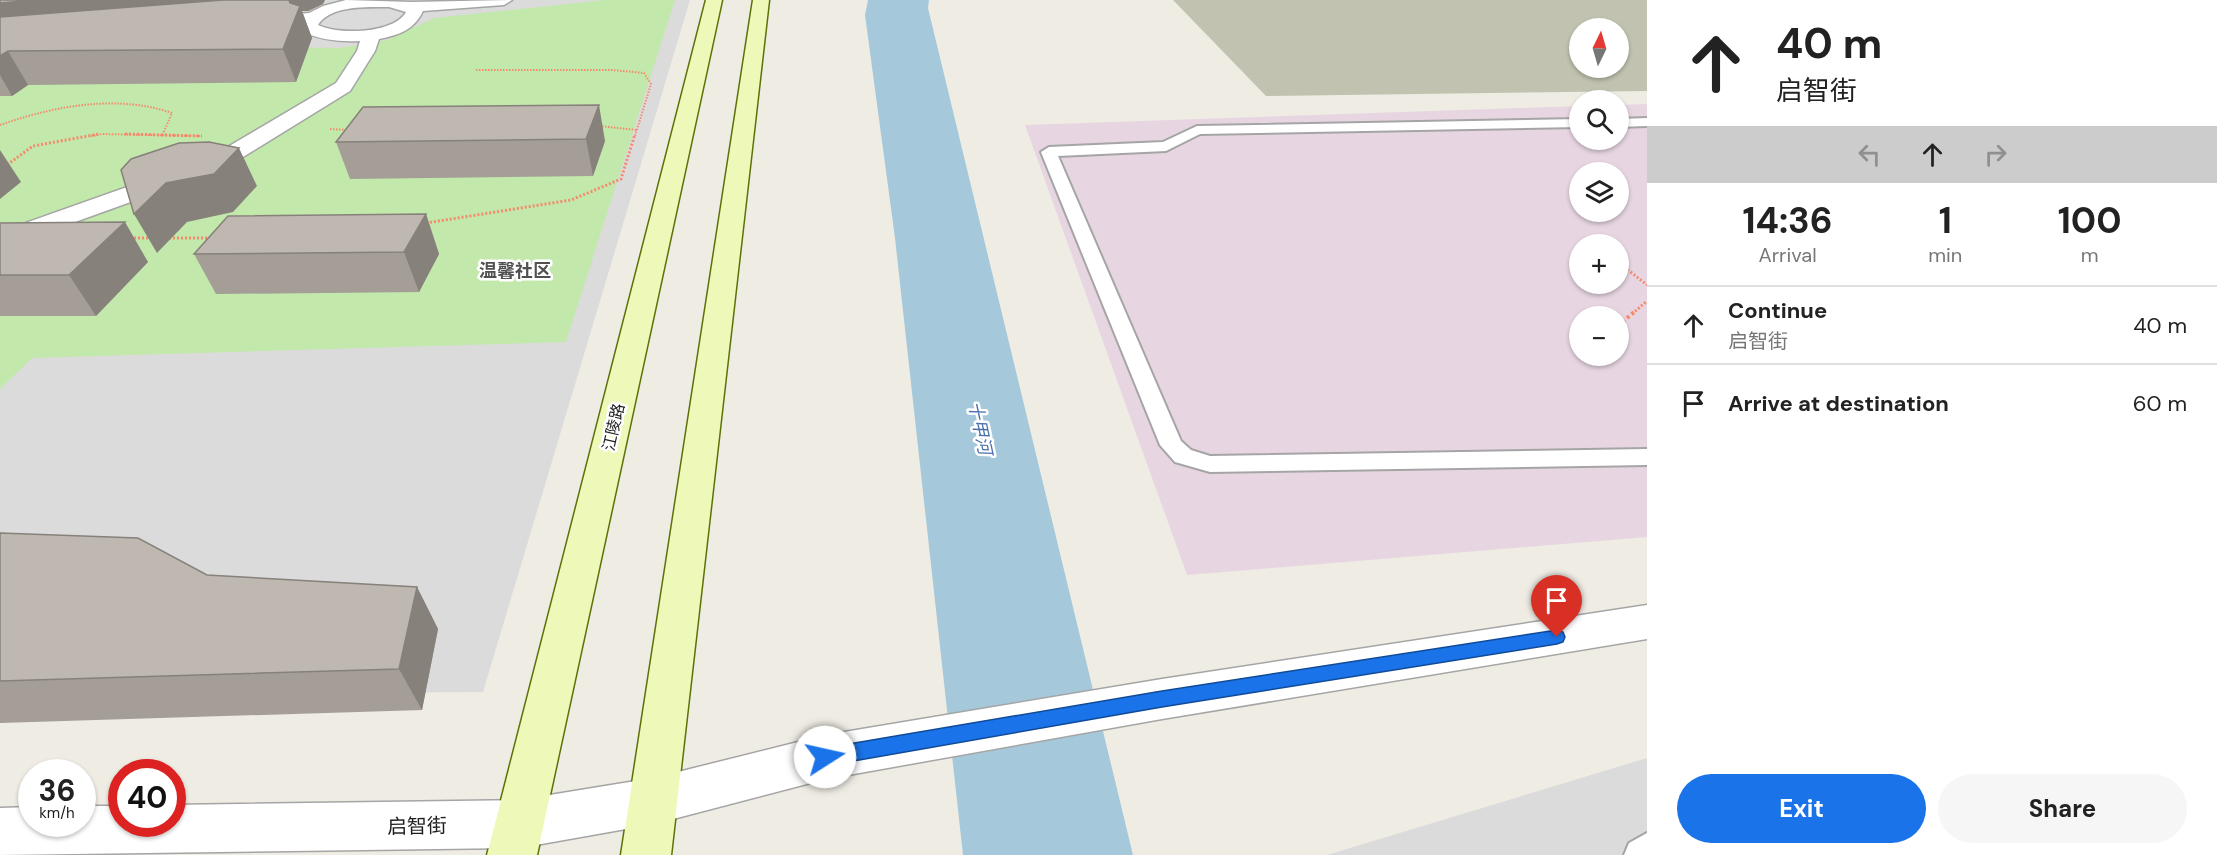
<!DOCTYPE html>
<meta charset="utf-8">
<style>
:root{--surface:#fff;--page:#f6f6f6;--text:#222;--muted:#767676;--line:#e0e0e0;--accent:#1a73e8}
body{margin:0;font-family:"DM Sans","Noto Sans SC",sans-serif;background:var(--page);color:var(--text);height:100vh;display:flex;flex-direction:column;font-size:22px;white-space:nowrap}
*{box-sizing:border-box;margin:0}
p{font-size:20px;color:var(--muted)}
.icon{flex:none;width:33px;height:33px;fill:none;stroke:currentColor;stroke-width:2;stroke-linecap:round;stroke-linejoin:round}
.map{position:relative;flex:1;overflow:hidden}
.side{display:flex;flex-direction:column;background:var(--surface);width:570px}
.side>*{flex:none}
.guide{background:#fff;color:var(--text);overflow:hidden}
.needle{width:39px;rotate:5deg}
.fabs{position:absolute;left:1569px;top:18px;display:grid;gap:12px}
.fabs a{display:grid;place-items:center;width:60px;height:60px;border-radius:50%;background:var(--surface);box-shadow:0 2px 4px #0004;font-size:30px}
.speed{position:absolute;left:18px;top:759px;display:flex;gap:12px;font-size:30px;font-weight:700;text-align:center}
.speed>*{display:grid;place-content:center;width:78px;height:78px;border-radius:50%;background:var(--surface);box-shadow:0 2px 4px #0004;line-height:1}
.speed small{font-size:15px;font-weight:400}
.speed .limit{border:9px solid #d22;background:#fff;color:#111}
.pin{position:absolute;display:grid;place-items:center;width:51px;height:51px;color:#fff;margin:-62px -26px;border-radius:50% 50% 50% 0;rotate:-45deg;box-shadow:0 0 6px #0007}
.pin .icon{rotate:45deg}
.me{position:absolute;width:66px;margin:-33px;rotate:80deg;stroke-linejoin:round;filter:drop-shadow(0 0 4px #0008)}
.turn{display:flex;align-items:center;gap:21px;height:126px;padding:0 30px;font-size:27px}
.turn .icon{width:78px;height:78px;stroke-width:2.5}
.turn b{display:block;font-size:42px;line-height:51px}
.lanes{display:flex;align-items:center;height:57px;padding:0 30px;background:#0003;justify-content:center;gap:30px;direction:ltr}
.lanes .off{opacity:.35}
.eta{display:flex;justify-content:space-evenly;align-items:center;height:102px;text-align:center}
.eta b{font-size:36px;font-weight:700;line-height:42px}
.cta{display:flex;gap:12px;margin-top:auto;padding:12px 30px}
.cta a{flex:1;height:69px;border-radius:36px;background:var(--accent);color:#fff;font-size:24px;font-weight:700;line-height:69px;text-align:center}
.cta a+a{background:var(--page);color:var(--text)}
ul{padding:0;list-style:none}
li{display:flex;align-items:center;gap:18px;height:78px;padding:0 30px;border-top:2px solid var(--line)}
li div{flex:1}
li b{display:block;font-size:22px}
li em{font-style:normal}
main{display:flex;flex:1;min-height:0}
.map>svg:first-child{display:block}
.residential{fill:#dcdbdb}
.industrial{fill:#e7d6e2;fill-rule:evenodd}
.construction{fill:#c1c3b0;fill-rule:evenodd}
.grass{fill:#c2e8ab}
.water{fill:#a5c9db}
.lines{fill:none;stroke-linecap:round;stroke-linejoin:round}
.service-casing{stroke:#a5a5a5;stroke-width:4}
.minor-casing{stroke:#a5a5a5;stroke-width:3}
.tertiary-casing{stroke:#a5a5a5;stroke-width:3}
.secondary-casing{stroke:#5b7207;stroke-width:3}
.path-far2{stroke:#f68a6d;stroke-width:2;stroke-dasharray:1.5 1.5;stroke-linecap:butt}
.path-far1{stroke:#f68a6d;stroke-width:3;stroke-dasharray:2 2;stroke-linecap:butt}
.path{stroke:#f68a6d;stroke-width:4;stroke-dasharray:3 3;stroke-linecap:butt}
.service{fill:#fff;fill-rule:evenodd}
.minor{fill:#fff;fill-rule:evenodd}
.tertiary{fill:#fff;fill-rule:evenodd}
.secondary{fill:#eef8b9;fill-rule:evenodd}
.wall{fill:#a49e97}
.shaded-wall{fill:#86817b}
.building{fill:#bfb8b0;stroke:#86817b;stroke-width:1.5}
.route{fill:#1a73e8;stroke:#114b97;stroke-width:1.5}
.labels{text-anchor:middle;stroke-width:5;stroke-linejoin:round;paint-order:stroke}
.street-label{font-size:16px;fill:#1e1e1e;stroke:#fff}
.neighbourhood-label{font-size:18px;font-weight:bold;fill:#515151;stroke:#fff}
.water-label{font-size:18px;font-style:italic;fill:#4c72ab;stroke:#fff}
.near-street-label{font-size:20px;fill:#1e1e1e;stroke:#fff}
</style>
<main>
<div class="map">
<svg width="1647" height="855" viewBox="0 0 1647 855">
<rect width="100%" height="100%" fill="#efece4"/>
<path class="residential" d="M204,0H690L483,692L0,695V17Z
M1647,758V855H1327Z"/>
<path class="industrial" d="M1647,104V537L1187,575L1025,125L1579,106L1580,140H1618L1619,105ZM1580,172H1618V212H1580ZM1580,244H1618V284H1580ZM1580,316H1618V356H1580Z"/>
<path class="construction" d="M1173,0H1647V91L1266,96ZM1580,28H1618V68H1580Z"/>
<path class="grass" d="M605,0H675L566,342L32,358L0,389V43L340,48L387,40L434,18Z"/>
<path class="water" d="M868,0H929L928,8L1133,855H963L895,238L865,15Z"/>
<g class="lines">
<g class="service-casing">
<path id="service" d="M1647,118V126L1618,127V119Z
M1580,119V127L1200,134L1166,151L1058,156L1181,441L1191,450L1210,456L1647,449V465L1210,472L1175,462L1160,445L1041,152L1049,147L1163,142L1197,126Z
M1647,833V855H1624L1629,843Z"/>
</g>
<g class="minor-casing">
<path id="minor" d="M346,0L412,2L512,0L504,5L423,11C414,30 399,35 379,39L375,51L350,91L225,168L0,249V232L209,158L336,83L357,51L360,41C340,42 321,40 303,32L300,24L259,27L253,26L250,22L253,18L259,17L309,13L323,6ZM389,7L406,12C394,34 338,35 318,25C330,5 368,7 389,7Z"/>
</g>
<g class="tertiary-casing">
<path id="tertiary" d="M1647,605V639L1162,719L826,779L654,824L519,848L0,855V808L32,807V824H82V806H122V824H172V805L519,800L654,778L826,735L1162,679Z"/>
</g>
<g class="secondary-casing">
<path id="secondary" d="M706,0H722L537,855H487Z
M753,0H769L671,855H621Z"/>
</g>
<path class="path-far2" d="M476,70H612L644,73L651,84L635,136
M0,125C54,106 117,94 172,113L162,136
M599,126L637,130
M330,129L349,130
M91,136L102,134L200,136"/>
<path class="path-far1" d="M125,134L202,136
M0,167H4L33,146L99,134
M426,223L571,200L621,179L635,134
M130,238H152
M169,238H212
M1618,262L1647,285
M1632,314L1647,301"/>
<path class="path" d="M1618,326L1634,312"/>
<use href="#service" class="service"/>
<use href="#minor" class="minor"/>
<use href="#tertiary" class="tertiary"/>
<use href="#secondary" class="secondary"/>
</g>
<path class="wall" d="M0,0H325L323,4L308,11H302L312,38L296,82L28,85L12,96H0Z
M363,107L605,141L593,176L350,179L336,142Z
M426,214L439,254L419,292L216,294L194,254Z
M0,223L148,262L96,316H0Z
M0,533L207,575L417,587L438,629L422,710L0,723Z"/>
<path class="shaded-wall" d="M36,0H325L323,4L308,11H302L312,38L296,82L283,49L0,36V3Z
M8,51L28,85L12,96L0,75V56Z
M599,105L605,141L593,176L586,139Z
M239,148L257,186L233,212L187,222L157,253L134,214L166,183Z
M0,150L21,182L0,199Z
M426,214L439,254L419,292L404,252Z
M125,222L148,262L96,316L69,275Z
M417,587L438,629L422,710L399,669Z"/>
<path class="building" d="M0,0H36L0,3Z
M223,0H289L290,3L300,6L283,49L8,51L0,56V17Z
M599,105L586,139L336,142L363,107Z
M209,142L239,148L214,174L166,183L134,214L121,170L131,159L179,143Z
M426,214L404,252L194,254L228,216Z
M125,222L69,275H0V223Z
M0,533L138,538L207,575L417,587L399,669L0,681Z"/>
<path class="route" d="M1557,630L1563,632L1565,637L1563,642L1557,644L1162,707L825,766L819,763L816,757L819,750L825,748L1162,691Z"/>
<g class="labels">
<g class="street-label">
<text transform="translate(613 427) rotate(-77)" y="6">江陵路</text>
</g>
<g class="neighbourhood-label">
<text x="515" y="277">温馨社区</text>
</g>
<g class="water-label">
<text transform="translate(980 428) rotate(78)" y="6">十甲河</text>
</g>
<g class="near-street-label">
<text transform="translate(417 826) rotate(-1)" y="7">启智街</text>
</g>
</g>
</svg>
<div class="fabs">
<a><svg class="needle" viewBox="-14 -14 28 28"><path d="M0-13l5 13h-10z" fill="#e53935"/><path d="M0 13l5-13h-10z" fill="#767676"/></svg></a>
<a><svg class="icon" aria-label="search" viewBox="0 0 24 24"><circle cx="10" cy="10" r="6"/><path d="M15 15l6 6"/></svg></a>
<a><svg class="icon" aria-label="layers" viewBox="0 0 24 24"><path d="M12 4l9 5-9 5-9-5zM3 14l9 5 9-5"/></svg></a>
<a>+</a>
<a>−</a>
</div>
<div class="speed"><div>36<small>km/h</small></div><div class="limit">40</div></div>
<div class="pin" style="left:1557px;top:637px;background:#d93025"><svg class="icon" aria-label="arrive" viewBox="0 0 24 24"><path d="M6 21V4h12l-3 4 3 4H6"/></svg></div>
<svg class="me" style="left:825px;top:757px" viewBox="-20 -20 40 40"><circle r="19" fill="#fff"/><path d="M0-13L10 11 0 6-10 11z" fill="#1a73e8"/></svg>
</div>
<section class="side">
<div class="guide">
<div class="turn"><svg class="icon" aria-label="ahead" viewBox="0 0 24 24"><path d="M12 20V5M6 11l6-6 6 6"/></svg><div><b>40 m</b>启智街</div></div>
<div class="lanes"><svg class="icon off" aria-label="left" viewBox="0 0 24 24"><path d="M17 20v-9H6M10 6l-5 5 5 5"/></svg><svg class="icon" aria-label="ahead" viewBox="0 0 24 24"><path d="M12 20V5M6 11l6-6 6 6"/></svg><svg class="icon off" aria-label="right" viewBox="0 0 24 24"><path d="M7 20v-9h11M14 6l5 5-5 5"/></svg></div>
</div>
<div class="eta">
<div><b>14:36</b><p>Arrival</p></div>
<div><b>1</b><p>min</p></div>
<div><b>100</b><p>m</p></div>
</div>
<ul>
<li><svg class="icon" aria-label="ahead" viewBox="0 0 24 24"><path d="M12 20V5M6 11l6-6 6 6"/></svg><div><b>Continue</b><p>启智街</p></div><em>40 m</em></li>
<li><svg class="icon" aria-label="arrive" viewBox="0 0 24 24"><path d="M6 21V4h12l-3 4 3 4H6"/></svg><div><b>Arrive at destination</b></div><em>60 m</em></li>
</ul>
<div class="cta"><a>Exit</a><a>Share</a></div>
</section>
</main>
